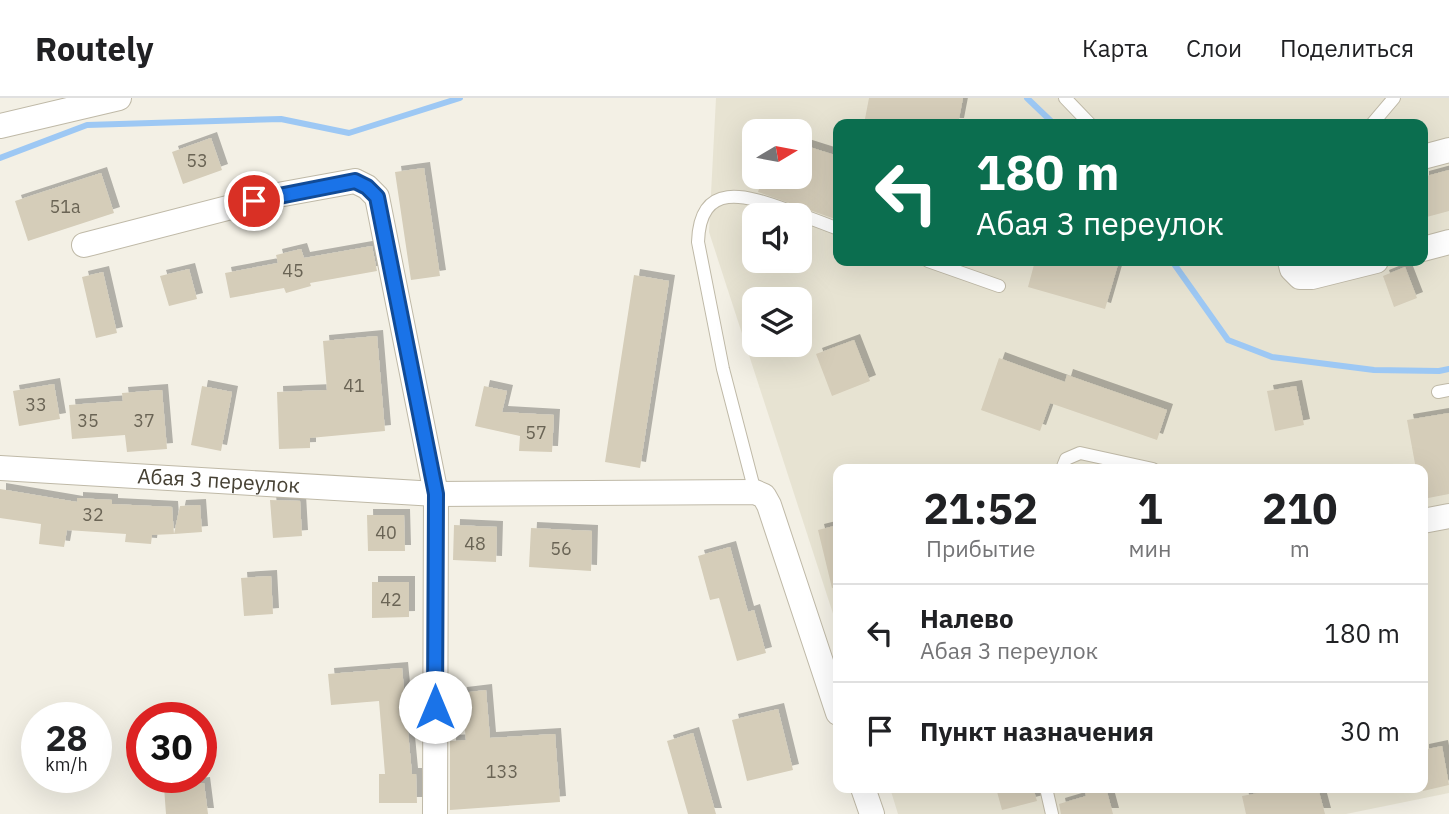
<!DOCTYPE html>
<html lang="ru">
<meta charset="utf-8">
<style>
:root{--surface:#fff;--page:#f6f6f6;--text:#202124;--muted:#757577;--line:#e0e0e0}
body{margin:0;font-family:"IBM Plex Sans",sans-serif;background:var(--page);color:var(--text);height:100vh;display:flex;flex-direction:column;font-size:26px;white-space:nowrap}
*{box-sizing:border-box;margin:0}
p{font-size:23px;color:var(--muted)}
.icon{flex:none;width:38px;height:38px;fill:none;stroke:currentColor;stroke-width:2;stroke-linecap:round;stroke-linejoin:round}
.map{position:relative;flex:1;overflow:hidden}
.side{position:absolute;left:833px;top:366px;width:595px;height:329px;display:flex;flex-direction:column;background:var(--surface);border-radius:14px;box-shadow:0 7px 28px #0002}
.side>*{flex:none}
.banner{position:absolute;left:833px;top:21px;width:595px;height:147px;border-radius:14px;box-shadow:0 7px 28px #0002;background:#0b6e4f;color:#fff;overflow:hidden}
.needle{width:46px;rotate:80deg}
.controls{position:absolute;left:742px;top:21px;display:grid;gap:14px}
.controls a{display:grid;place-items:center;width:70px;height:70px;border-radius:14px;background:var(--surface);box-shadow:0 7px 28px #0002;font-size:35px}
.speed{position:absolute;left:21px;top:604px;display:flex;gap:14px;font-size:35px;font-weight:700;text-align:center}
.speed>*{display:grid;place-content:center;width:91px;height:91px;border-radius:50%;background:var(--surface);box-shadow:0 7px 28px #0002;line-height:1}
.speed small{font-size:18px;font-weight:400}
.speed .limit{border:10px solid #d22;background:#fff;color:#111}
.pin{position:absolute;display:grid;place-items:center;width:60px;height:60px;color:#fff;margin:-30px;border:4px solid #fff;border-radius:50%;box-shadow:0 2px 7px #0007}
.me{position:absolute;width:77px;margin:-38px;rotate:0deg;stroke-linejoin:round;filter:drop-shadow(0 0 5px #0008)}
.turn{display:flex;align-items:center;gap:24px;height:147px;padding:0 28px;font-size:32px}
.turn .icon{width:91px;height:91px;stroke-width:2.5}
.turn b{display:block;font-size:49px;line-height:60px}
.eta{display:flex;justify-content:space-evenly;align-items:center;height:119px;text-align:center}
.eta b{font-size:42px;font-weight:700;line-height:49px}
ul{padding:0;list-style:none}
li{display:flex;align-items:center;gap:21px;height:98px;padding:0 28px;border-top:2px solid var(--line)}
li div{flex:1}
li b{display:block;font-size:26px}
li em{font-style:normal}
header{display:flex;align-items:center;gap:42px;box-sizing:border-box;height:98px;padding:0 35px;background:var(--surface);border-bottom:2px solid var(--line)}
header strong{font-size:33px}
nav{display:flex;gap:38px;margin-inline-start:auto;font-size:24px}
.map>svg:first-child{display:block}
.residential{fill:#e7e3d2;fill-rule:evenodd}
.lines{fill:none;stroke-linecap:round;stroke-linejoin:round}
.stream{stroke:#9dc8f4;stroke-width:6}
.building{fill:#d5cdb9;filter:url(#shadow)}
.service-casing{stroke:#bfb9a7;stroke-width:14}
.minor-casing{stroke:#bfb9a7;stroke-width:26}
.service{stroke:#fff;stroke-width:12}
.minor{stroke:#fff;stroke-width:24}
.route-casing{stroke:#114b97;stroke-width:18}
.route{stroke:#1a73e8;stroke-width:12}
.labels{text-anchor:middle;stroke-width:6;stroke-linejoin:round;paint-order:stroke}
.number-label{font-size:18px;fill:#6a6455}
.street-label{font-size:21px;fill:#464134;stroke:#fff}
</style>
<header>
<strong>Routely</strong>
<nav><a>Карта</a><a>Слои</a><a>Поделиться</a></nav>
</header>
<div class="map">
<svg width="1449" height="716" viewBox="0 0 1449 716">
<defs>
<filter id="shadow"><feDropShadow dx="6" dy="-6" stdDeviation="0" flood-color="#0004"/></filter>
</defs>
<rect width="100%" height="100%" fill="#f3f0e5"/>
<path class="residential" d="M716,0H1449V695L1346,716H898L890,690H1423V371H838V531L709,134ZM838,26H1423V163H838ZM754,33H800V79H754ZM754,117H800V163H754ZM754,201H800V247H754Z"/>
<g class="lines">
<path class="stream" d="M1027,0L1054,26
M0,60L87,27L281,21L349,35L460,0
M1172,163L1228,242L1272,259L1374,272L1439,273L1449,271"/>
</g>
<path class="building" d="M869,0H963L958,26H864Z
M211,40L222,72L183,86L172,54Z
M800,46L838,58V122L758,94L763,79H800Z
M424,70L440,178L411,182L395,74Z
M1449,72V113L1423,120V79Z
M101,75L114,115L28,143L15,103Z
M372,148L377,173L310,185L311,188L286,195L284,190L230,200L225,175L278,165L276,157L301,151L304,160Z
M1035,163H1119L1105,211L1028,189Z
M1405,169L1417,200L1394,209L1383,178Z
M189,171L197,201L169,208L160,178Z
M103,174L117,235L96,240L82,179Z
M634,177L669,183L640,370L605,364Z
M377,238L385,333L310,340V350L279,351L277,294L327,292L323,243Z
M854,242L870,283L832,298L816,256Z
M999,260L1065,284L1067,277L1167,312L1157,342L1050,305L1040,333L981,312Z
M54,286L60,321L19,328L13,293Z
M202,288L232,294L221,353L191,347Z
M484,288L507,293L502,314L554,317L552,354L519,353L520,338L475,328Z
M1296,288L1304,327L1275,333L1267,293Z
M162,292L167,351L127,354L125,337L72,341L69,307L123,303L122,295Z
M1449,315V396L1423,401V371H1416L1407,322Z
M0,391L77,404V400L112,402V406L172,409L174,436L152,437L151,446L125,444L126,436L67,432L64,449L39,446L41,426L0,420Z
M270,402L300,403L302,438L273,440Z
M200,407L202,434L174,436L180,408Z
M367,417H404L405,453H368Z
M454,427L497,429L496,464L453,462Z
M838,427V489L832,490L818,432Z
M531,430L592,433L591,473L529,469Z
M730,449L748,514L754,512L766,555L737,563L719,500L710,502L698,458Z
M271,478L273,516L244,518L241,480Z
M372,484H409V519L372,520Z
M402,570L412,676H416L417,705H379V676H385L379,603L331,607L328,576Z
M486,592L490,640L555,636L560,704L450,712V643L466,642L461,595Z
M778,611L793,672L747,683L732,622Z
M693,635L716,716H688L667,643Z
M1442,648L1449,687L1423,693V652Z
M204,685L208,716H166L164,689Z
M996,690H1033L1037,703L1002,712Z
M1084,690H1106L1113,716H1061L1059,706L1086,698Z
M1286,690H1318L1325,716H1246L1242,698Z"/>
<g class="lines">
<g class="service-casing">
<path id="service" d="M1065,0L1090,26
M1372,26L1394,0
M928,163L999,188
M1438,294L1449,292
M1062,371L1066,361L1080,355L1153,371
M755,394L723,271L698,144C700,82 746,97 787,112C804,118 821,124 838,131
M1046,690L1052,716"/>
</g>
<g class="minor-casing">
<g id="minor">
<path d="M0,28L119,0"/>
<path d="M1423,59L1449,52"/>
<path d="M84,147L278,97L355,83L367,89L377,99L436,396L435,716"/>
<path d="M1423,151L1449,144"/>
<path d="M1290,163L1292,171L1300,179H1312L1376,163"/>
<path id="s1" d="M0,370L436,396L755,394L764,398L769,407L838,615"/>
<path d="M1423,423L1449,418"/>
<path d="M863,690L872,716"/>
</g>
</g>
<use href="#service" class="service"/>
<use href="#minor" class="minor"/>
</g>
<g class="lines">
<g class="route-casing">
<path id="route" d="M254,103L355,83L367,89L377,99L436,396L435,609"/>
</g>
<use href="#route" class="route"/>
</g>
<g class="labels">
<g class="number-label">
<text x="197" y="69">53</text>
<text x="65" y="115">51а</text>
<text x="293" y="179">45</text>
<text x="354" y="294">41</text>
<text x="36" y="313">33</text>
<text x="88" y="329">35</text>
<text x="144" y="329">37</text>
<text x="536" y="341">57</text>
<text x="93" y="423">32</text>
<text x="386" y="441">40</text>
<text x="475" y="452">48</text>
<text x="561" y="457">56</text>
<text x="391" y="508">42</text>
<text x="502" y="680">133</text>
</g>
<g class="street-label">
<text dy="7" stroke="none"><textPath href="#s1" startOffset="219">Абая 3 переулок</textPath></text>
</g>
</g>
</svg>
<div class="controls">
<a><svg class="needle" viewBox="-14 -14 28 28"><path d="M0-13l5 13h-10z" fill="#e53935"/><path d="M0 13l5-13h-10z" fill="#757577"/></svg></a>
<a><svg class="icon" aria-label="sound" viewBox="0 0 24 24"><path d="M4 9h4l5-4v14l-5-4H4zM17 9q2 3 0 6"/></svg></a>
<a><svg class="icon" aria-label="layers" viewBox="0 0 24 24"><path d="M12 4l9 5-9 5-9-5zM3 14l9 5 9-5"/></svg></a>
</div>
<div class="speed"><div>28<small>km/h</small></div><div class="limit">30</div></div>
<div class="pin" style="left:254px;top:103px;background:#d93025"><svg class="icon" aria-label="arrive" viewBox="0 0 24 24"><path d="M6 21V4h12l-3 4 3 4H6"/></svg></div>
<svg class="me" style="left:435px;top:609px" viewBox="-20 -20 40 40"><circle r="19" fill="#fff"/><path d="M0-13L10 11 0 6-10 11z" fill="#1a73e8"/></svg>
<div class="banner">
<div class="turn"><svg class="icon" aria-label="left" viewBox="0 0 24 24"><path d="M17 20v-9H6M10 6l-5 5 5 5"/></svg><div><b>180 m</b>Абая 3 переулок</div></div>
</div>
<section class="side">
<div class="eta">
<div><b>21:52</b><p>Прибытие</p></div>
<div><b>1</b><p>мин</p></div>
<div><b>210</b><p>m</p></div>
</div>
<ul>
<li><svg class="icon" aria-label="left" viewBox="0 0 24 24"><path d="M17 20v-9H6M10 6l-5 5 5 5"/></svg><div><b>Налево</b><p>Абая 3 переулок</p></div><em>180 m</em></li>
<li><svg class="icon" aria-label="arrive" viewBox="0 0 24 24"><path d="M6 21V4h12l-3 4 3 4H6"/></svg><div><b>Пункт назначения</b></div><em>30 m</em></li>
</ul>
</section>
</div>
